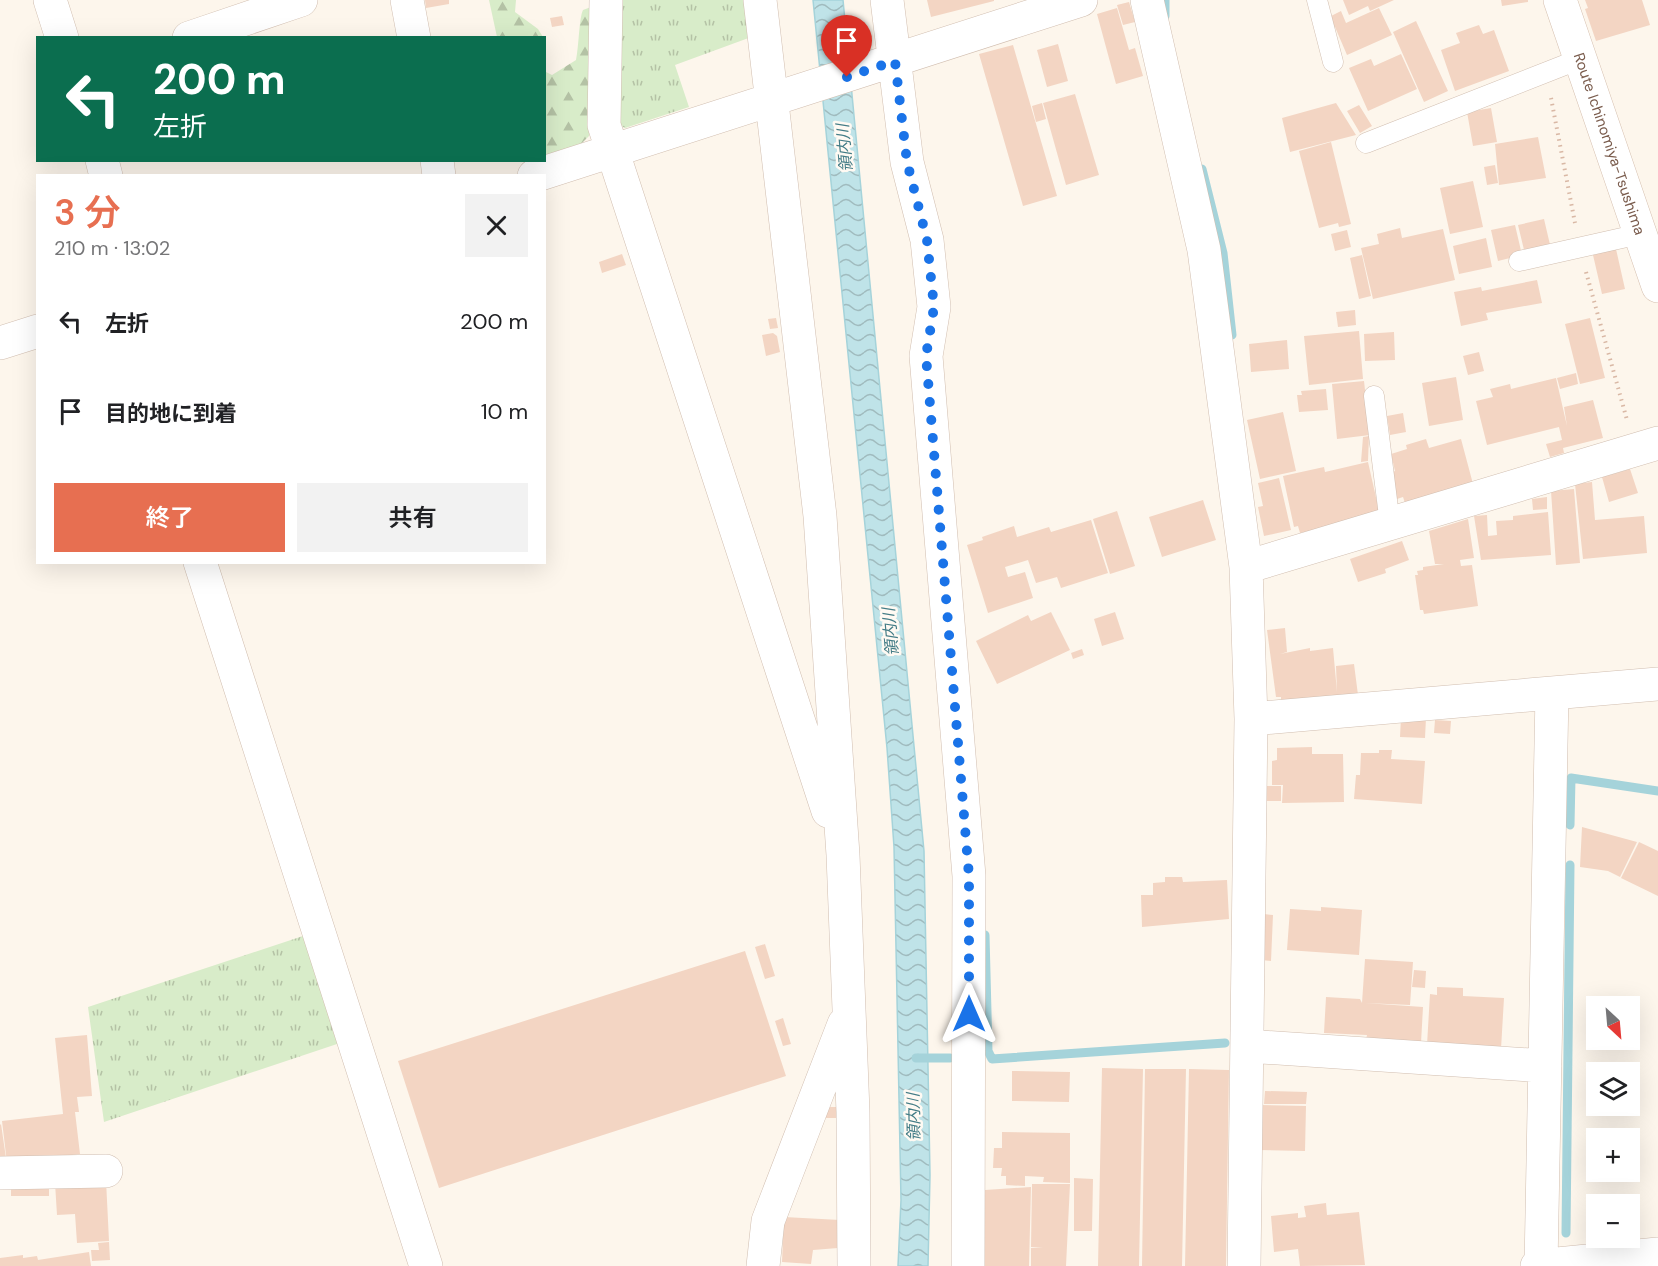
<!DOCTYPE html>
<html lang="ja">
<meta charset="utf-8">
<style>
:root{--surface:#fff;--page:#f2f2f2;--text:#202124;--muted:#757577;--accent:#e76f51}
body{margin:0;font-family:"DM Sans","Noto Sans JP",sans-serif;background:var(--page);color:var(--text);height:100vh;display:flex;flex-direction:column;font-size:22px;white-space:nowrap}
*{box-sizing:border-box;margin:0}
p{font-size:20px;color:var(--muted)}
.icon{flex:none;width:33px;height:33px;fill:none;stroke:currentColor;stroke-width:2;stroke-linecap:round;stroke-linejoin:round}
.map{position:relative;flex:1;overflow:hidden}
.drawer{position:absolute;left:36px;top:174px;width:510px;height:390px;display:flex;flex-direction:column;background:var(--surface);border-radius:0px;box-shadow:0 6px 24px #0002}
.drawer>*{flex:none}
.hud{position:absolute;left:36px;top:36px;width:510px;height:126px;border-radius:0px;box-shadow:0 6px 24px #0002;background:#0b6e4f;color:#fff;overflow:hidden}
.needle{width:39px;rotate:154deg}
.controls{position:absolute;left:1586px;top:996px;display:grid;gap:12px}
.controls a{display:grid;place-items:center;width:54px;height:54px;border-radius:0px;background:var(--surface);box-shadow:0 6px 24px #0002;font-size:30px}
.pin{position:absolute;display:grid;place-items:center;width:51px;height:51px;color:#fff;margin:-62px -26px;border-radius:50% 50% 50% 0;rotate:-45deg;box-shadow:0 0 6px #0007}
.pin .icon{rotate:45deg}
.me{position:absolute;width:66px;margin:-33px;rotate:0deg;stroke-linejoin:round;filter:drop-shadow(0 0 4px #0008)}
.turn{display:flex;align-items:center;gap:21px;height:126px;padding:0 18px;font-size:27px}
.turn .icon{width:78px;height:78px;stroke-width:2.5}
.turn b{display:block;font-size:42px;line-height:51px}
.round{display:grid;place-items:center;flex:none;width:63px;height:63px;border-radius:0px;background:var(--page)}
.headline{display:flex;align-items:center;justify-content:space-between;height:102px;padding:0 18px}
h1{font-size:36px;font-weight:600;line-height:45px;color:var(--accent)}
.primary-button{display:flex;gap:12px;margin-top:auto;padding:12px 18px}
.primary-button a{flex:1;height:69px;border-radius:0px;background:var(--accent);color:#fff;font-size:24px;font-weight:600;line-height:69px;text-align:center}
.primary-button a+a{background:var(--page);color:var(--text)}
ul{padding:0;list-style:none}
li{display:flex;align-items:center;gap:18px;height:90px;padding:0 18px}
li div{flex:1}
li b{display:block;font-size:22px}
li em{font-style:normal}
.map>svg:first-child{display:block}
.grass{fill:url(#grass-tufts)}
.forest{fill:url(#forest-firs)}
.water{fill:url(#water-waves);stroke:#a5d3da;stroke-width:1.5}
.lines{fill:none;stroke-linecap:round;stroke-linejoin:round}
.stream{stroke:#a5d3da;stroke-width:9}
.building{fill:#f3d5c3}
.lane-casing{stroke:#d1beb0;stroke-width:21}
.street-casing{stroke:#d1beb0;stroke-width:34}
.secondary-casing{stroke:#d6c0b0;stroke-width:34}
.path{stroke:#d9b8a5;stroke-width:4;stroke-dasharray:1.5 4.5;stroke-linecap:butt}
.lane{stroke:#fff;stroke-width:20}
.street{stroke:#fff;stroke-width:33}
.secondary{stroke:#fff;stroke-width:33}
.route{stroke:#1a73e8;stroke-width:10;stroke-dasharray:0 18}
.labels{text-anchor:middle;stroke-width:5;stroke-linejoin:round;paint-order:stroke}
.street-label{font-size:15px;fill:#7a5c4d;stroke:#fffaf3}
.water-label{font-size:16px;font-style:italic;fill:#437c86;stroke:#fffaf3}
</style>
<div class="map">
<svg width="1658" height="1266" viewBox="0 0 1658 1266">
<defs>
<pattern id="grass-tufts" width="24" height="20" patternUnits="userSpaceOnUse" patternTransform="scale(1.5)"><rect width="24" height="20" fill="#d8ecc9"/><path d="M3 7l-1-3M5 7V3M7 7l1-3M15 17l-1-3M17 17v-4M19 17l1-3" fill="none" stroke="#b4c2a5"/></pattern>
<pattern id="forest-firs" width="22" height="20" patternUnits="userSpaceOnUse" patternTransform="scale(1.5)"><rect width="22" height="20" fill="#d8ecc9"/><path d="M5 1l3.5 6h-7zM16 11l3.5 6h-7z" fill="#b4c2a5"/></pattern>
<pattern id="water-waves" width="16" height="10" patternUnits="userSpaceOnUse" patternTransform="scale(1.5)"><rect width="16" height="10" fill="#bfe3e8"/><path d="M0 5q4-4 8 0t8 0" fill="none" stroke="#a0bbbe"/></pattern>
</defs>
<rect width="100%" height="100%" fill="#fdf6ec"/>
<path class="grass" d="M618,0H750L754,36L675,65L689,107L625,128L614,122Z
M312,933L346,1041L104,1122L88,1007Z"/>
<path class="forest" d="M489,0H516L515,12L538,29L543,37H497Z
M591,7L589,136L581,144L545,155L544,71L552,75L576,60C579,46 579,18 583,10Z"/>
<path class="water" d="M813,0H843L924,851L930,1175L928,1266H898L901,1200L894,847L887,748Z"/>
<g class="lines">
<path class="stream" d="M1165,16V0
M1202,169L1223,253L1232,335
M1570,825L1571,778L1658,791
M985,935L988,1051L992,1059L1225,1043
M916,1058H950
M1566,1233L1570,865"/>
</g>
<path class="building" d="M425,0H449V4L426,8Z
M927,0H994V1L931,17Z
M1343,0H1394L1370,11L1368,6L1349,15Z
M1501,0H1528V2L1502,6Z
M1585,0H1642L1650,25L1596,41L1585,9L1588,8Z
M1129,2L1135,22L1123,25L1117,5Z
M1117,8L1129,50L1135,48L1143,76L1116,84L1097,14Z
M1379,8L1392,35L1347,55L1335,27L1332,29L1327,18L1341,11L1346,23Z
M562,16L564,25L552,27L550,18Z
M1416,21L1448,91L1424,102L1393,32Z
M1479,25L1483,34L1494,30L1509,71L1455,91L1441,50L1460,43L1456,33Z
M1058,44L1068,81L1047,87L1037,50Z
M1013,45L1057,196L1023,206L979,54Z
M1401,54L1417,89L1368,111L1349,68L1371,59L1374,66Z
M1075,94L1099,175L1066,185L1043,103Z
M1042,103L1046,119L1036,122L1032,106Z
M1336,103L1356,135L1290,152L1282,118Z
M1359,105L1372,126L1360,133L1347,111Z
M1491,108L1497,142L1473,146L1467,112Z
M1538,137L1546,178L1499,185L1495,144Z
M1331,142L1351,224L1339,227L1338,223L1319,228L1299,151Z
M1495,165L1498,183L1487,185L1484,167Z
M1473,181L1483,227L1450,234L1440,188Z
M1544,219L1551,249L1525,254L1518,225Z
M1515,225L1522,255L1498,261L1491,230Z
M1400,228L1402,238L1443,229L1455,280L1373,299L1361,248L1379,244L1377,234Z
M1347,230L1351,247L1335,251L1331,234Z
M1486,238L1492,267L1459,274L1453,246Z
M1616,249L1625,289L1602,294L1593,255Z
M622,254L626,265L602,273L599,262Z
M1362,255L1371,296L1359,299L1350,258Z
M1537,280L1542,303L1486,313L1488,320L1461,326L1454,292L1481,287L1482,291Z
M1355,310L1356,325L1338,327L1336,312Z
M776,318L778,328L770,329L768,319Z
M1590,318L1605,378L1580,384L1565,324Z
M1359,331L1363,379L1309,385L1304,336Z
M1394,332L1395,360L1365,361L1364,334Z
M773,333L777,336L780,352L766,356L762,335Z
M1287,340L1289,369L1251,372L1249,344Z
M1479,352L1484,371L1468,375L1463,356Z
M1576,373L1578,384L1560,389L1557,378Z
M1456,377L1463,420L1429,426L1422,383Z
M1556,378L1567,426L1564,407L1593,400L1603,438L1563,448L1564,453L1550,457L1546,444L1562,440L1559,427L1487,445L1476,401L1493,397L1490,389L1510,384L1511,389Z
M1364,381L1370,435L1337,439L1332,384Z
M1326,389L1328,410L1299,412L1297,395H1302L1301,391Z
M1283,412L1296,471L1260,479L1247,420Z
M1403,413L1406,432L1390,435L1387,416Z
M1369,436L1368,461L1361,462L1363,437Z
M1426,439L1429,448L1461,439L1473,484L1405,503L1403,497L1397,499L1392,472L1395,471L1391,454L1407,449L1406,445Z
M1368,462L1380,515L1300,533L1298,526L1294,527L1283,476L1324,467L1325,472Z
M1630,469L1638,493L1609,502L1602,477Z
M1279,478L1291,530L1264,536L1258,507L1263,506L1258,483Z
M1592,482L1595,520L1644,516L1647,553L1583,559L1575,484Z
M1574,489L1580,563L1556,565L1551,491Z
M1547,497V509L1533,510L1532,499Z
M1203,500L1216,540L1162,557L1149,517Z
M1117,511L1135,566L1110,574L1093,519Z
M1548,512L1551,555L1481,560L1474,516L1487,515L1488,536L1497,535L1496,521L1513,520V516Z
M1468,519L1474,558L1460,560L1461,566L1472,565L1478,606L1424,614L1423,610H1420L1415,575H1418L1417,571L1423,570V567L1444,564H1435L1429,531Z
M1091,520L1108,573L1061,588L1057,577L1036,583L1028,560L1005,567L1008,577L1025,572L1033,598L988,613L967,545L983,540L982,537L1014,526L1017,537L1049,527L1051,532Z
M1402,541L1409,560L1385,569L1386,573L1358,582L1350,559Z
M1051,612L1070,650L997,684L976,641L1028,615L1031,621Z
M1115,612L1124,639L1102,646L1094,619Z
M1285,628L1287,652L1280,654L1310,648V651L1333,648L1337,692L1336,666L1354,664L1358,695L1281,703V697H1276L1267,630Z
M1082,649L1084,655L1073,659L1071,653Z
M1401,717L1426,718L1425,738L1400,737Z
M1435,720L1451,721L1450,734L1434,733Z
M1312,747V754H1343L1344,802L1282,803L1283,785H1272V761L1277,760V748Z
M1379,750H1392L1391,759L1425,761L1422,804L1354,799L1356,775H1360L1361,753H1379Z
M1264,786H1281V801H1264Z
M1582,827L1637,842L1620,877L1608,871L1580,867Z
M1639,842L1658,851V896L1621,878Z
M1165,877H1182L1183,882L1227,880L1229,919L1142,927L1141,895H1153V883L1165,882Z
M1321,907L1362,910L1359,955L1287,950L1290,909L1321,911Z
M1264,914L1273,915L1271,961L1261,960Z
M765,944L775,976L765,979L755,947Z
M745,951L786,1076L439,1188L398,1061Z
M1365,959L1413,962L1410,1005L1365,1003L1423,1007L1421,1043L1366,1039L1367,1035L1324,1033L1326,997L1360,999L1362,1003Z
M1414,970L1426,971L1425,988L1412,987Z
M1437,987L1463,988V996L1504,998L1501,1049L1427,1045L1430,994L1437,995Z
M783,1018L791,1044L783,1046L775,1021Z
M87,1035L92,1096L77,1097L79,1112H75L80,1154L7,1163L2,1121L63,1114L55,1038Z
M1102,1068L1143,1069L1139,1266H1098Z
M1145,1069H1186L1182,1266H1142Z
M1189,1069L1229,1070L1226,1266H1185Z
M1012,1071L1070,1072L1069,1102L1012,1101Z
M1265,1091L1307,1092L1306,1104H1264Z
M1260,1105L1306,1106L1305,1151L1259,1150Z
M826,1107H838L837,1118H826Z
M1,1124L6,1158L0,1159V1125Z
M1002,1132L1070,1133V1183L1043,1182L1044,1177L1025,1176V1186L1006,1185V1176H1001L1002,1168H993L994,1148H1002Z
M1074,1178L1093,1179L1092,1231H1074Z
M106,1180L109,1241L77,1243L75,1214L57,1215L55,1183Z
M11,1181L49,1182V1196H11Z
M1032,1184H1070L1066,1266H1031V1248H1043L1031,1247Z
M1031,1187L1029,1266H984L985,1190Z
M1326,1203L1327,1215L1359,1212L1365,1265L1300,1266L1298,1249L1274,1252L1271,1216L1298,1213V1218L1306,1217L1304,1206Z
M784,1217L840,1220L838,1248L813,1250L811,1264L782,1262Z
M109,1242L110,1260L92,1261L91,1250H99L98,1243Z
M89,1252L91,1266H0V1258L23,1255V1258L37,1256L38,1260Z"/>
<g class="lines">
<g class="lane-casing">
<path id="lane" d="M1317,0L1333,62
M1366,143L1580,59
M1519,261L1640,234
M1374,396L1390,524"/>
</g>
<g class="street-casing">
<path id="street" d="M50,0L62,38
M407,0L414,38
M606,0L604,125L828,811
M760,0L820,516L843,855L853,1112L854,1266
M887,0L907,162L927,240L934,307L926,356L969,876L968,1266
M1147,0L1204,250L1246,567L1251,719L1244,1266
M189,38L301,0
M102,160L106,176
M437,160L439,176
M534,176L1081,0
M0,343L38,331
M200,562L426,1266
M1246,567L1658,443
M1251,719L1552,693
M1247,1046L1545,1066
M0,1173L106,1171
M763,1266L768,1221L844,1024
M1537,1266L1658,1254
M1541,1266L1552,693L1658,684"/>
</g>
<g class="secondary-casing">
<g id="secondary">
<path id="s1" d="M1560,0L1658,286"/>
</g>
</g>
<path class="path" d="M1551,98L1575,223
M1586,272L1627,420"/>
<use href="#lane" class="lane"/>
<use href="#street" class="street"/>
<use href="#secondary" class="secondary"/>
</g>
<g class="lines">
<path class="route" d="M847,77L895,61L907,162L927,240L934,307L926,356L969,876V1014"/>
</g>
<g class="labels">
<g class="street-label">
<text dy="5" stroke="none"><textPath href="#s1" startOffset="152">Route Ichinomiya-Tsushima</textPath></text>
</g>
<g class="water-label">
<text transform="translate(844 148) rotate(-95)" y="6">領内川</text>
<text transform="translate(890 632) rotate(-95)" y="6">領内川</text>
<text transform="translate(913 1117) rotate(-91)" y="6">領内川</text>
</g>
</g>
</svg>
<div class="controls">
<a><svg class="needle" viewBox="-14 -14 28 28"><path d="M0-13l5 13h-10z" fill="#e53935"/><path d="M0 13l5-13h-10z" fill="#757577"/></svg></a>
<a><svg class="icon" aria-label="layers" viewBox="0 0 24 24"><path d="M12 4l9 5-9 5-9-5zM3 14l9 5 9-5"/></svg></a>
<a>+</a>
<a>−</a>
</div>
<div class="pin" style="left:847px;top:77px;background:#d93025"><svg class="icon" aria-label="arrive" viewBox="0 0 24 24"><path d="M6 21V4h12l-3 4 3 4H6"/></svg></div>
<svg class="me" style="left:969px;top:1014px" viewBox="-20 -20 40 40"><path d="M0-17L14 15 0 8-14 15z" fill="#1a73e8" stroke="#fff" stroke-width="4"/></svg>
<div class="hud">
<div class="turn"><svg class="icon" aria-label="left" viewBox="0 0 24 24"><path d="M17 20v-9H6M10 6l-5 5 5 5"/></svg><div><b>200 m</b>左折</div></div>
</div>
<section class="drawer">
<div class="headline"><div><h1>3 分</h1><p>210 m · 13:02</p></div><a class="round"><svg class="icon" aria-label="close" viewBox="0 0 24 24"><path d="M6 6l12 12M18 6L6 18"/></svg></a></div>
<ul>
<li><svg class="icon" aria-label="left" viewBox="0 0 24 24"><path d="M17 20v-9H6M10 6l-5 5 5 5"/></svg><div><b>左折</b></div><em>200 m</em></li>
<li><svg class="icon" aria-label="arrive" viewBox="0 0 24 24"><path d="M6 21V4h12l-3 4 3 4H6"/></svg><div><b>目的地に到着</b></div><em>10 m</em></li>
</ul>
<div class="primary-button"><a>終了</a><a>共有</a></div>
</section>
</div>
